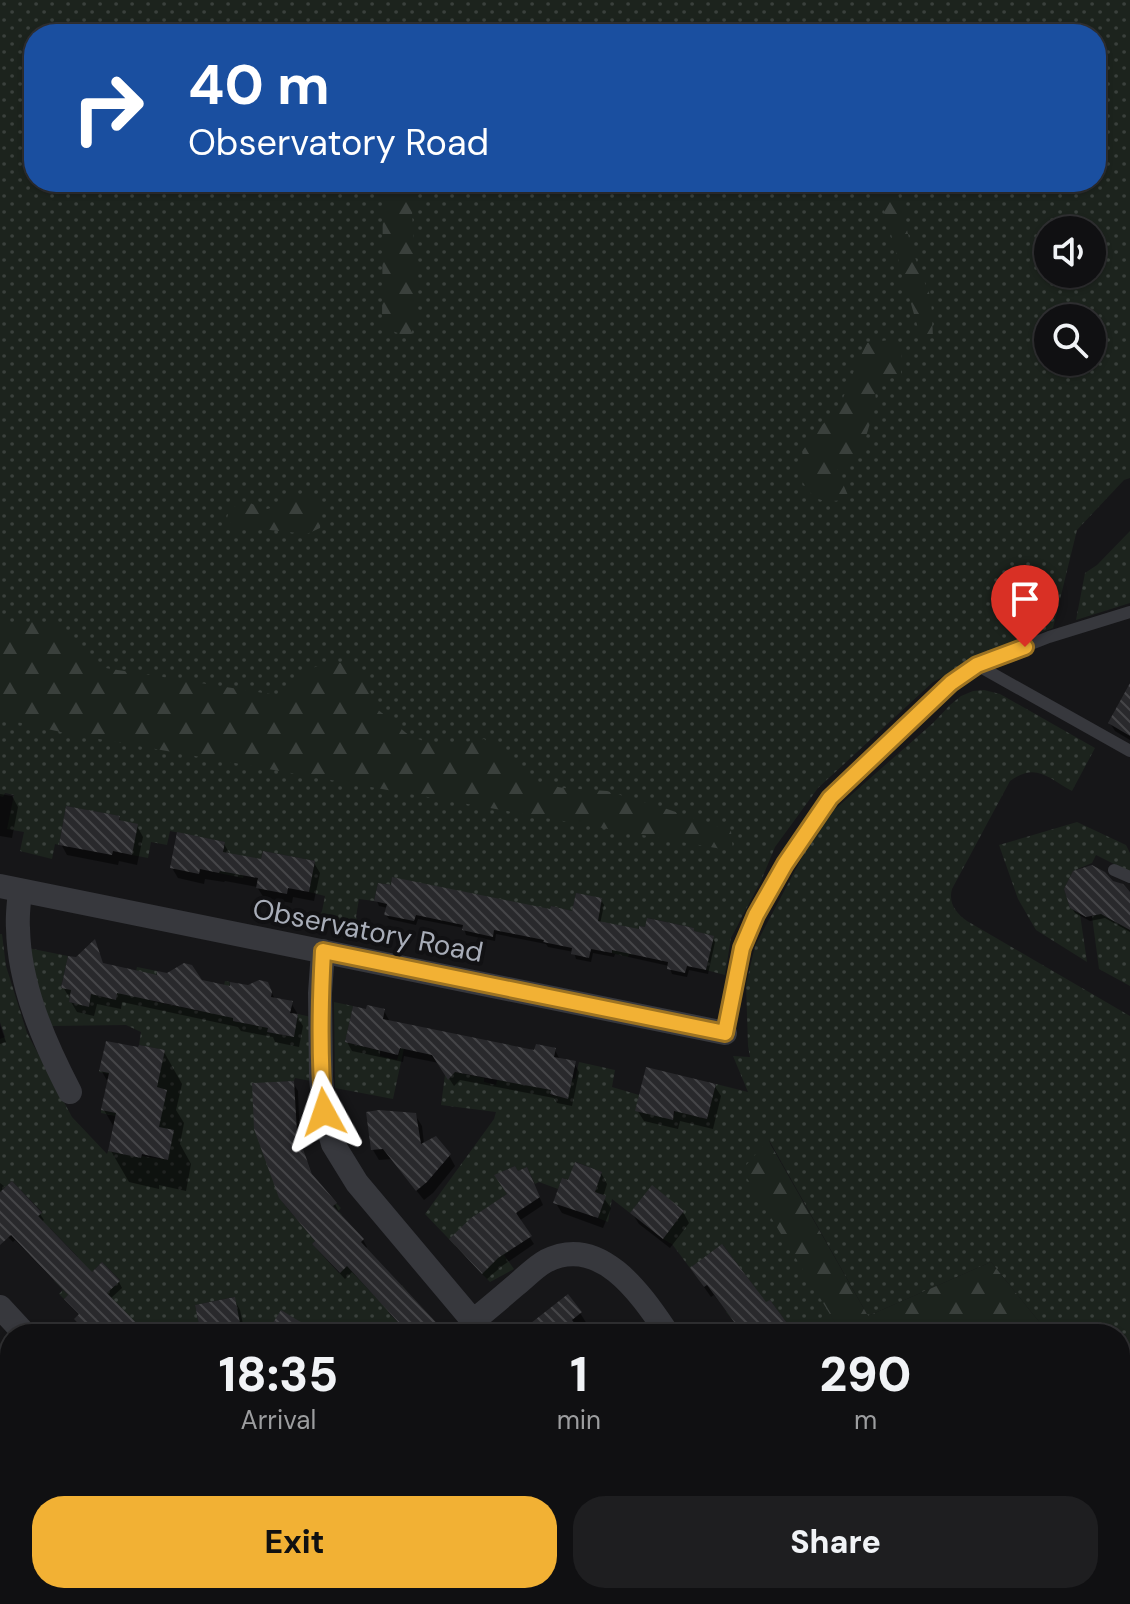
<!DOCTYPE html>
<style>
:root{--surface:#101012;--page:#1e1e20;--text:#f1f3f6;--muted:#9c9d9f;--line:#303032;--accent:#f2b134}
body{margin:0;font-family:"DM Sans",sans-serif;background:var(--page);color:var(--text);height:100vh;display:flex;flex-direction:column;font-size:30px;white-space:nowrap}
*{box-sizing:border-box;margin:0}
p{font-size:26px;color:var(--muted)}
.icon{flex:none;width:44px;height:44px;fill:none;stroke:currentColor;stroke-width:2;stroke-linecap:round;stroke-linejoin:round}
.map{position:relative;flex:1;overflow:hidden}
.panel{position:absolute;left:0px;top:1324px;width:1130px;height:280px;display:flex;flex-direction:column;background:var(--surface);border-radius:32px 32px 0 0;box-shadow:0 2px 6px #0004,0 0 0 2px var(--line)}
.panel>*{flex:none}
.guide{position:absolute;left:24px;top:24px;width:1082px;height:168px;border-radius:32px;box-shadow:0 2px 6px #0004,0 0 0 2px var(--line);background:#1a4fa0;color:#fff;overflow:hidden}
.buttons{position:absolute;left:1034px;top:216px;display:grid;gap:16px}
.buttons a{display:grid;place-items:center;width:72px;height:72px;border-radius:50%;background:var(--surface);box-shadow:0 2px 6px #0004,0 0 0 2px var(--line);font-size:40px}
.pin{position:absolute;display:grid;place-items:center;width:68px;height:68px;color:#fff;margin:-82px -34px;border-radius:50% 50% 50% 0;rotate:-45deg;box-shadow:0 0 8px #0007}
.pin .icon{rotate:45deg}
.me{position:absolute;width:88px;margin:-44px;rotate:355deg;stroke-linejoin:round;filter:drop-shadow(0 0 6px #0008)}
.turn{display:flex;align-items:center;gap:28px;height:168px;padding:0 32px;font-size:36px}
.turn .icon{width:104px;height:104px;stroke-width:2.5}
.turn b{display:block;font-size:56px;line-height:68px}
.eta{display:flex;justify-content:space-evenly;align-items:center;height:136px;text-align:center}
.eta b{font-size:48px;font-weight:800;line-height:56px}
.action{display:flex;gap:16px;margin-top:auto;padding:16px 32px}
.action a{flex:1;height:92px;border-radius:32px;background:var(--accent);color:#111;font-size:32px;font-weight:800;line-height:92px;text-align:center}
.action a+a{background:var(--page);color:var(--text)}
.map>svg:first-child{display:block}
.grass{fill:url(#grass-dots);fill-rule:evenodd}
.forest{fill:url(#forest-firs)}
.shadow{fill:#0007}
.building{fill:url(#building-back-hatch)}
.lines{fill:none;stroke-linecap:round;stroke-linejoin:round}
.lane{stroke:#37383d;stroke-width:12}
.street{stroke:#37383d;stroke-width:24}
.route-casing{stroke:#9d7322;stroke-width:20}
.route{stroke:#f2b134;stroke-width:14}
.labels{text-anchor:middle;stroke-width:8;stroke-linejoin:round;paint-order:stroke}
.street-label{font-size:28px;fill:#a8adb8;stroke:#111113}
</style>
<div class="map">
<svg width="1130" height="1604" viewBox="0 0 1130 1604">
<defs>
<pattern id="grass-dots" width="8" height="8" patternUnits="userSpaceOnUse" patternTransform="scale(2)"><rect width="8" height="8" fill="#1c231d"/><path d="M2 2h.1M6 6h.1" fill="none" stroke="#3a403c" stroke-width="1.8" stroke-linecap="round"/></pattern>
<pattern id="forest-firs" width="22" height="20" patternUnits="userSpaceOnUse" patternTransform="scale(2)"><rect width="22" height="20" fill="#1c231d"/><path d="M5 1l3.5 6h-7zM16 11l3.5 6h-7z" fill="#3a403c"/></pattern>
<pattern id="building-back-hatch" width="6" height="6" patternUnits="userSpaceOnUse" patternTransform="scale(2)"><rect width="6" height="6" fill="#29292c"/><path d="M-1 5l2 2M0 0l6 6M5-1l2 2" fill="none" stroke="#454548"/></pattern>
</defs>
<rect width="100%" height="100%" fill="#161618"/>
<path class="grass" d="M0,0H1130V478L1124,480L1077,530L1053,628L995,649L933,682L818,788L775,847L761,881L731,938L725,975L706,970L713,936L694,931V928L648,918L645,927L639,926L633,955L629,954L628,957L612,953L618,926L598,921L602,899L576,893L572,911L551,906L549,914L392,878L391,885L378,883L374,901L359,899L356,917L359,924L319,917L322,911L325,896L309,892L315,861L263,851L261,859L247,857L243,878L219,873L225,842L170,831L167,845L151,842L148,858L132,855L119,816L66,806L59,845L55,844L52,859L20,851L24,832L7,829L14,795L5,793L3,797L0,796ZM34,34H1096V182H34ZM1048,230H1092V274H1048ZM1048,318H1092V362H1048Z
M1130,531V603L1076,620L1085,573L1097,565Z
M984,690L1000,694L1095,748L1072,791C1048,778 1036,762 1010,781L952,889C948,903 956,913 967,921L1130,1016V1581L1120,1571V1334H1049L991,1262L868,1316L769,1140L803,1267L842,1334H795L770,1300L736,1324L726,1312L756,1289L723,1245L690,1268L672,1244L663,1239L684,1211L652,1186L630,1213L612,1199L608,1222L598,1218L606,1196L595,1192L602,1172L576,1162L569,1180L562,1178L558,1189L539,1182L535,1184L527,1167L518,1171L515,1166L495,1175L507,1194L484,1210L511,1250L504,1255L514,1269L490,1282L425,1214L494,1119L496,1112L441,1105L445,1075L451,1076L455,1072L484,1078V1082L496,1085L506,1044L511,1045L507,1064L514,1082L551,1090L550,1095L567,1098V1078L575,1079L579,1062L615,1070L612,1087L639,1095L673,1119L675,1111L707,1119L716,1084L748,1092L733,1056L750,1057L748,1046L746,984L755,946L808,846L834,810L933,723L950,705L961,696L973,691Z
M1077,822L1126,845L1130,853V872L1096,855L1092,863L1073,871L1064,889L1070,908L1080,914L1087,962L1036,930L1018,899L999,845Z
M1101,914L1130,930V986L1099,969L1092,916Z
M0,934H2L6,966L27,1033L72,1117L107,1154L108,1151L168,1160L148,1123L101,1113V1110L134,1117L160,1119L167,1090L141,1084V1081L99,1072V1071L165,1050L139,1045L141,1032L126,1025L51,1026L33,975L28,948L68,956L61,987L71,990L69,1002L89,1006L91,994L115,1000L123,968L136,971L137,967L157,971L152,1001L199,1011L206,981L224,985L225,981L230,982L225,1008L235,1010L233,1021L268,1028V1032L293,1037L298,1014L311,1017V1081L295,1078L294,1081L253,1084L283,1203L305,1229L336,1203L341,1208L338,1211L342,1215L312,1244L339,1273L351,1262L382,1304L402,1285L408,1293L388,1312L409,1334H266L252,1326L251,1331L242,1333L234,1297L195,1305L201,1334H135L106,1294L120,1280L102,1262L64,1299L59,1294L63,1290L54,1281L78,1257L50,1228L26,1251L16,1236L42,1212L12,1181L0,1192V1039L5,1037L0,1022Z
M334,1002L353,1006L345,1042L380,1051V1056L397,1060L409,1025L393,1099L335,1088Z
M6,1410L10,1413V1586L0,1575V1415Z
M25,1594H172L168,1598L173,1604H27L21,1598Z
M406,1594H487L494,1604H425L418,1597L413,1601Z"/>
<path class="forest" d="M383,182L422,183L412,214L418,295L411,338L382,327Z
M876,182H895L912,250L931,298L933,337L920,335Z
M889,340L902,350L901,374L888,375L875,389L876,403L862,450L849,459L837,470L850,500C818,502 815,503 799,476L803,450L822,425L839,408L855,368L867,343Z
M293,494H309L322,510L320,528L307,534L234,526L227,518L230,508L247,502L267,509L285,505Z
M0,622H37L63,628C76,647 82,659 105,668L283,696C310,668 308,664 349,662L364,674L376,708L411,737L441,746L484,739L514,759L530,781L563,788L607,791L667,809L731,831L733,851L65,733L0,718Z
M768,1140L868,1316L991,1262L1049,1334H842L742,1170Z
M1120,1571L1130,1581V1604H1013L1006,1594H1120Z"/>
<path class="shadow" d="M1130,687V740L1115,731L1110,723Z
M0,794L12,796L18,807L12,838L0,836Z
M118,818L121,823L137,826L143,837L137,865L119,861L118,865L67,855L61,844Z
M224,844L231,856L263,862L314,863L320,873L314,901L293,897L292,903L264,898L257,887L225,881L224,882L205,879L204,884L178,878L172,868Z
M1111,883L1130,894V932L1105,918L1090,921L1075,913L1072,908Z
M601,900L604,905L600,924L640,931L696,934L712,938L715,942L708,974L689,970L687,977L672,974L669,966L615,954L614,957L593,953L591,962L576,959L574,952L548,947L546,944L496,934L495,941L466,935L464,928L418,919L416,925L389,919L386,915L388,908L379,906L377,901L574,913Z
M94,942L104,966L158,978L201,982L231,989L267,984L275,999L291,1003L297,1013V1016L303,1026L299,1047L275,1042L273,1037L241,1031L238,1027L122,1002L121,1009L97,1004L94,1016L77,1012L71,1002L72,998L69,997L63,987L76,960Z
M384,1011L389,1020L388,1022L536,1052L555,1050L560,1060L574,1063L579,1072L572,1106L557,1103L554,1098L460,1080L454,1086L439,1063L404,1056L403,1062L352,1051L347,1042Z
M0,1025L6,1042L0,1044Z
M164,1052L182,1084L176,1110L184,1123L180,1144L191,1164L186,1191L159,1185V1189L129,1182L111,1151L115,1129L104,1110L109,1084L101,1070Z
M293,1083L298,1091L300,1141L314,1179L335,1204L339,1212L337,1213L363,1240L367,1247L365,1249L444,1334H410L352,1272L345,1279L319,1251L314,1244L316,1242L286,1206Z
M714,1085L721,1096L713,1129L680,1121L678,1129L644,1121L637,1110Z
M415,1115L422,1126L424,1144L449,1155L455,1166L433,1193L424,1200L391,1159L379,1160L373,1150Z
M517,1173L530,1176L543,1205L519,1221L534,1244L502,1266L487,1279L456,1247L452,1239L509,1195Z
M601,1173L607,1184L603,1197L611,1208L603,1228L562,1213L555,1202L570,1182Z
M0,1183L40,1214L44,1220L41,1222L92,1275L119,1282L122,1288L110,1299L142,1334H99L69,1296L15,1240L13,1242L1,1230Z
M683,1212L689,1223L670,1248L639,1224L632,1213Z
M699,1280L766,1305L793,1334H744L714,1295L711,1297Z
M234,1299L240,1310L245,1334H203Z
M580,1313L587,1324L578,1331L580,1334H538Z
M0,1349L10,1360V1431L0,1421Z
M0,1578L10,1589V1594H15L24,1604H0Z
M160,1594H228L237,1604H170Z
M364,1594H403L413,1604H374Z
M602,1594H633L642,1604H610Z
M762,1594H821L826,1603L770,1604Z
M925,1594H972L991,1604H932Z"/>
<path class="building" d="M1130,683V736L1108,723Z
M66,806L120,816L119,820L138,824L132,855L113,851L112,855L59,845Z
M177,832L225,842L223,852L261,859L263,851L315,861L309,892L288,888L287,894L256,888L258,878L220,871L219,873L200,869L199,874L170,868Z
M1092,865L1105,872L1113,881L1123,884L1130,892V930L1101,914L1086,917L1070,908L1064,889L1073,871Z
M392,877L550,909L551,906L572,911L576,893L602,898L598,921L639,929V926L645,927L647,918L694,928V931L714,936L706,970L687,966L685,973L667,969L668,962L612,950V953L591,949L589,958L571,954L572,948L543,942L544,940L494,930L493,937L462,930L463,925L416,915L414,921L384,915L387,904L374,901L378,883L391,885Z
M95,939L103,963L157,975V971L167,973L184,963L192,965L202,980L230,986V982L248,985L259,980L268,982L272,992L271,997L293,1001L290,1013L298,1014L294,1037L267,1032L268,1028L233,1021V1018L117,993L116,1000L91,994L89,1007L69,1002L71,990L61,988L68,956L76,957Z
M367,1005L385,1009L383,1019L534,1050L536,1044L556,1048L554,1057L576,1061L568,1099L550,1094L551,1090L455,1072L448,1080L432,1055L400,1048L398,1055L345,1042L353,1006L366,1009Z
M106,1041L138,1047L139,1045L165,1050L157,1087L167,1090L159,1127L174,1130L168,1160L142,1154L141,1158L108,1151L116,1113L101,1110L109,1073L99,1071Z
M646,1067L716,1084L707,1119L674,1111L673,1120L635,1111Z
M294,1081L297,1132L312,1174L337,1203L333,1206L364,1239L361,1242L447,1334H409L347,1266L340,1273L312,1244L315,1241L279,1198L254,1129L252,1083Z
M379,1110L416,1113L421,1144L436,1136L451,1154L427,1182L416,1191L383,1149L371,1150L366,1112Z
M575,1162L602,1172L595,1192L606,1196L598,1218L553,1203L562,1178L568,1180Z
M515,1166L518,1171L527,1167L540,1197L516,1213L532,1236L498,1258L482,1274L449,1239L471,1218L507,1194L494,1175Z
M12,1181L42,1213L38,1216L92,1272L102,1262L120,1281L107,1293L147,1334H88L74,1319L79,1314L64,1299L68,1295L11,1235L0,1245V1192Z
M652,1185L684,1211L663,1239L630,1213Z
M722,1244L766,1302L770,1300L795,1334H743L707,1285L704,1287L690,1268Z
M568,1294L582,1312L572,1320L583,1334H517Z
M235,1297L242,1334H201L195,1305Z
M281,1310L320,1334H266Z"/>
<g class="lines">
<path class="lane" d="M977,665L1130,751
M1114,870L1130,877
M725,1033L742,948L756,915L785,864L830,798L936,697L963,674L977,665L1049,637L1130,612"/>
<path class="street" d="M0,886L725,1033
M20,890C19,903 17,915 18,928C19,985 44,1042 70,1092
M323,951L320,993L321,1077L324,1112L333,1144L357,1183L484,1334
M0,1307L25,1334
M473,1321C488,1309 502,1297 516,1285C526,1277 535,1267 546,1261C601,1233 642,1296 668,1334
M266,1594L275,1604
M538,1594L547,1604
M850,1594L862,1604"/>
</g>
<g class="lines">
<g class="route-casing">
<path id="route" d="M324,1112C319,1059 320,1005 323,951L725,1033L742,948L756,915L785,864L830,798L951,683L977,665L1025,647"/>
</g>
<use href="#route" class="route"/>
</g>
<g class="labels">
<g class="street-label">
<text transform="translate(368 930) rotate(11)" y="10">Observatory Road</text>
</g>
</g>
</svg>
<div class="buttons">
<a><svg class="icon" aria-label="sound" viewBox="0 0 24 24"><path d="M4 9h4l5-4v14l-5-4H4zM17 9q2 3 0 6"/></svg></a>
<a><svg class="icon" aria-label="search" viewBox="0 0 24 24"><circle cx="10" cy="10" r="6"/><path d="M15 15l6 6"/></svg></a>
</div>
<div class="pin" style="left:1025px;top:647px;background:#d93025"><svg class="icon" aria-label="arrive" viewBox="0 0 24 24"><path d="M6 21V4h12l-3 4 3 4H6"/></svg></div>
<svg class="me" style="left:324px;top:1112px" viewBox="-20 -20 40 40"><path d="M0-17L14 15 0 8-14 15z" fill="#f2b134" stroke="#fff" stroke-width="4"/></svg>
<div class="guide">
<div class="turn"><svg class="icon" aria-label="right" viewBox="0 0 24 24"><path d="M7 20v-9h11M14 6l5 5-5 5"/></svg><div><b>40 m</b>Observatory Road</div></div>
</div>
<section class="panel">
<div class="eta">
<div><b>18:35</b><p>Arrival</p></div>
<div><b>1</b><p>min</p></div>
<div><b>290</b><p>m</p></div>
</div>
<div class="action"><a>Exit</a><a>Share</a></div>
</section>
</div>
